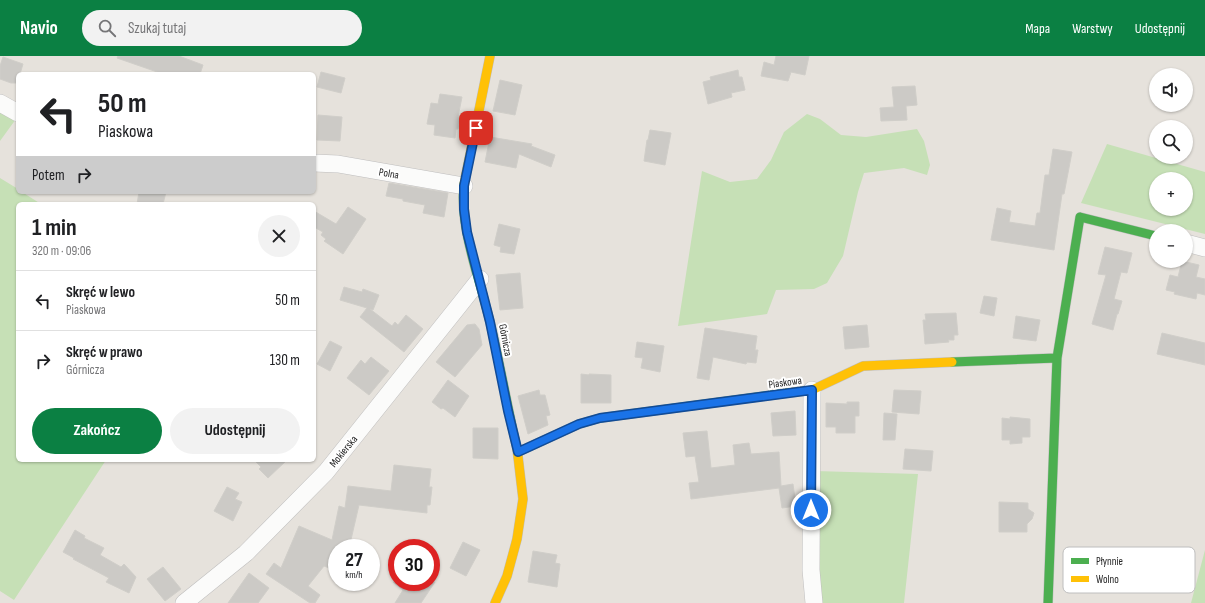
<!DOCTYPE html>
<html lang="pl">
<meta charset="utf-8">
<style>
:root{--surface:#fff;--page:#f2f2f2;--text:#202124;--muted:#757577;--line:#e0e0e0;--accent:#0b8043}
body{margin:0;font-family:"Sofia Sans Condensed",sans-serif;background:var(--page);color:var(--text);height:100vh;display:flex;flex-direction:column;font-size:15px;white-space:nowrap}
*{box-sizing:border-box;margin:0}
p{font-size:13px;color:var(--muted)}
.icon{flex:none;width:22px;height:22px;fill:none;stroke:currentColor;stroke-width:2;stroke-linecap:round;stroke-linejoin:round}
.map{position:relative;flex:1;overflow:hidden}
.details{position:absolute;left:16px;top:146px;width:300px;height:260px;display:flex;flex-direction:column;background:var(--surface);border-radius:6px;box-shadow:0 1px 3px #0004}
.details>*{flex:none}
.hud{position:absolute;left:16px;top:16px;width:300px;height:122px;border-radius:6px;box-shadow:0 1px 3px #0004;background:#fff;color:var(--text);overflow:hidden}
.buttons{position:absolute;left:1149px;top:12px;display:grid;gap:8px}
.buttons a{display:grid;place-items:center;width:44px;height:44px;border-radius:50%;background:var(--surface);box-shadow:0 1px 3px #0004;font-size:20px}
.speed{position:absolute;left:328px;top:483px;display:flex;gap:8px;font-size:20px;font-weight:700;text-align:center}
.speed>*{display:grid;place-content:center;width:52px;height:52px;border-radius:50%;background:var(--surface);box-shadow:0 1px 3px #0004;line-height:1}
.speed small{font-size:10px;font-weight:400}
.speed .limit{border:6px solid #d22;background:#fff;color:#111}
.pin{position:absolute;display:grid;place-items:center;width:34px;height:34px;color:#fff;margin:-17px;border-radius:8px;box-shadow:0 2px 6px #0006}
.me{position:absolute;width:44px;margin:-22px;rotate:0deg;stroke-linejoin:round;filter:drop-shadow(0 0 3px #0008)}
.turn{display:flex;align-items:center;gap:14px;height:84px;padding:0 16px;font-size:18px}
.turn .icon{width:52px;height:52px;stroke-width:2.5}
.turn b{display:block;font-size:28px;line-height:34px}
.then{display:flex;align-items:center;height:38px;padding:0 16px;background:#0003;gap:8px;font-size:15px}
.round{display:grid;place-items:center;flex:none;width:42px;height:42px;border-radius:21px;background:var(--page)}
.summary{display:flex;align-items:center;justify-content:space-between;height:68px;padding:0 16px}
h1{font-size:24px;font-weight:700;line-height:30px}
.primary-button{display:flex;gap:8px;margin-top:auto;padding:8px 16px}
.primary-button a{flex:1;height:46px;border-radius:24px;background:var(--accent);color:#fff;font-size:16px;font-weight:700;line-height:46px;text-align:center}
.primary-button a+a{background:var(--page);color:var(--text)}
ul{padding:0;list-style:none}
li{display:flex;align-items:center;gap:12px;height:60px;padding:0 16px;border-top:1px solid var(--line)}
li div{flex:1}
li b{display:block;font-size:15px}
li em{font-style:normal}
header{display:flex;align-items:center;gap:24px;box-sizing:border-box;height:56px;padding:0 20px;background:var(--accent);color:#fff}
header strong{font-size:19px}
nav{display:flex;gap:22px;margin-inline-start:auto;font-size:14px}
.search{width:280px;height:36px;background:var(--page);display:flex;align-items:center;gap:10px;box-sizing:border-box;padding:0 14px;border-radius:22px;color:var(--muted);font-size:15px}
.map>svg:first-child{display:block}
.green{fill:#c6e0b6;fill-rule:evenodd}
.building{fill:#cccac6;stroke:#d0cec9}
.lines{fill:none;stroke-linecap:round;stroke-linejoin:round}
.street-casing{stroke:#bfbebe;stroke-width:18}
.fast-casing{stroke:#bfbebe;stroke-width:10}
.slow-casing{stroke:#bfbebe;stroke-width:10}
.street{stroke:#fbfbfa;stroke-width:17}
.fast{stroke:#4caf50;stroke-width:9}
.slow{stroke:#ffc107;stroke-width:9}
.route-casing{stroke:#114b97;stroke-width:10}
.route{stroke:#1a73e8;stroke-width:7}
.labels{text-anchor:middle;stroke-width:4;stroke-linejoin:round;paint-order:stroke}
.street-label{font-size:11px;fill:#272727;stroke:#fff}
.key{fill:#fff;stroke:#bebebe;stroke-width:1}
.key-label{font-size:11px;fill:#272727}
</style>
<header>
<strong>Navio</strong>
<div class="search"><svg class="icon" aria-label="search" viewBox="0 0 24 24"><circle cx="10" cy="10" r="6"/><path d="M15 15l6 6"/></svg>Szukaj tutaj</div>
<nav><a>Mapa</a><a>Warstwy</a><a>Udostępnij</a></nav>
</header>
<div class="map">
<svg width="1205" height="547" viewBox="0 0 1205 547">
<rect width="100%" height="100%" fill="#e6e2dc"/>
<path class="green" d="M0,55L16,63L0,85Z
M807,58L820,63L841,79L866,81L917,73L924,85L930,109L927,119L904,112L864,117L858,136L843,200L827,227L814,233L776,234L767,258L678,270L702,115L730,126L757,123L771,104L784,76Z
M1107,88L1205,116V178L1081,147ZM1156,123H1186V153H1156Z
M0,122L18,133V136H22L41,148H18V404H106L14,544L0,535Z
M815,415L918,418L904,547H814Z
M1205,494V547H1191Z"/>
<path class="building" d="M118,0H179L203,9L200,18H163L117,2Z
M776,0H809L805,19L791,16L788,25L761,20L764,6L774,9Z
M3,1L23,8L20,18H18L17,27H11L0,23V10Z
M738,14L739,21H742L745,34L731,37L732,41L708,48L703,26L711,24L710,21Z
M321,16L345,22L341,37L317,31Z
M500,24L522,29L515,59L493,55Z
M915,30L917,49L906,50L907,64L881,65L880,52L894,51L892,31Z
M440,38L462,41L458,61H460L458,73H456L455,82L434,79L435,69L427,68L431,47L438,48Z
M318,59L342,61L340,85L317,84Z
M650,74L671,77L665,109L644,105L647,84H648Z
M490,81L532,88L531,90L555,99L551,111L519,98L516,112L485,106Z
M1053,93L1072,96L1064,138H1062L1054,194L991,184L997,152L1011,155L1009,166L1035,170L1037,157H1040L1045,119H1049Z
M389,127L448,137L444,161L423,157L425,149L403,145V143L386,140Z
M139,136H166L163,148H137Z
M348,151L366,163L343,198L324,185L326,183L321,179L323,176L314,171V155L336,168Z
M499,168L520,173L514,198L500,196L501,191L494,189Z
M1105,191L1132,197L1127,217L1121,216L1114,243L1122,245L1118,258H1117L1113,274L1092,268L1106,219L1098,218Z
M1182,205L1199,209L1196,221L1205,223V239L1197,237L1196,243L1174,238L1175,236L1166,234L1170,219L1178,221Z
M520,217L523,252L500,254L496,219Z
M344,231L362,236L363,233L379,239L373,254L370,253L392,270L395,266L398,269L406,259L423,273L404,296L360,261L367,252L340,244Z
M984,240L997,242L994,260L980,257Z
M956,257L958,279H954V284H948L949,286L925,288L923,264H926L925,258Z
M1016,260L1040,264L1036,285L1013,282Z
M475,268L479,273L482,289L455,321L436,306L467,269Z
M867,269L869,291L845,293L843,271Z
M705,272L757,280L755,294H758L756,307L747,306L746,308L713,301L709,324L697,322Z
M1162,277L1205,287V309L1157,298Z
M330,285L342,291L330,315L317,308Z
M637,286L664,290L660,316L641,312L643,302L635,301Z
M371,301L389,315L369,339L347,322L361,304L365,308Z
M581,318L589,319V318L611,319V347H581Z
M448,324L469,340L455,361L443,352L441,353L432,346Z
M539,334L540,339H545L550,359L546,360L548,369L528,378L518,340Z
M894,334L921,335L919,358L892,356Z
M847,346H859V360H855V377H836V371H826V347L847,348Z
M795,355L796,379L773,380L771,357Z
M884,357L897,358L895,384H883Z
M1010,361L1030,363V381H1022V387L1010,388V384H1002V362L1010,363Z
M473,372H498V403L473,402Z
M707,375L711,412L735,409L733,389L749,387L751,398L779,396L781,430L793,428L796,450L782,452L779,432L691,443L689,427L699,426L695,400L686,401L683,377Z
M905,393L933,395L931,415L903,413Z
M254,404H287L268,422L259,413L261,411Z
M394,409L431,413L429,431H432L430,449H427V457L359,449L350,488H346L345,492H337V515L324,510L308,530L320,539L315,547H310L266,518L274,507L281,512L299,470L332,484L339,450L345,452L348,430L391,435Z
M227,431L239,437L235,443L242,446L233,465L214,455Z
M999,446L1028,447V453L1034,457L1032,463L1027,468V476H999Z
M75,474L85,480L84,482L104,492L100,499L121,511L124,508L136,521L129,537L106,526L109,522L73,503L74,502L63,496Z
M463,486L480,494L466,520L450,512Z
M533,495L557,499L555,507L560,508L557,531L528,526Z
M163,511L181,533L165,545L147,523Z
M249,517L269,532L258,547H228Z
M393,526H435L421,547H395L403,534Z"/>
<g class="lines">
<g class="street-casing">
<path id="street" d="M0,47L18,57
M314,107L338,108L464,130
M1186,187L1205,192
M812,334L811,514L814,547
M184,547L246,497L326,416L461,247L480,223"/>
</g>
<g class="fast-casing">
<path id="fast" d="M464,128C459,171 480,224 490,266C500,308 507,350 517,392
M952,306L1057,302
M518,396L579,368L600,362L787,337
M1048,547L1057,302L1080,161L1156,180"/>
</g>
<g class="slow-casing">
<path id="slow" d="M464,128L490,0
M787,337L812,334L863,310L952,306
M495,547L507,520L517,483L523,443L517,392"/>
</g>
<use href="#street" class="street"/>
<use href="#fast" class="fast"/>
<use href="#slow" class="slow"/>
</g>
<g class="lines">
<g class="route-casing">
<path id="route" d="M476,72L464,130V153L467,176L490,266L508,355L518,396L579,368L600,362L812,334L811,454"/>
</g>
<use href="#route" class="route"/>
</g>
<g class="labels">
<g class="street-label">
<text transform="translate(389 117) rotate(10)" y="4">Polna</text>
<text transform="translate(506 284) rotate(79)" y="4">Górnicza</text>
<text transform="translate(785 326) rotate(-8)" y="4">Piaskowa</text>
<text transform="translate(343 395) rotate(-51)" y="4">Mokierska</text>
</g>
</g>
<rect x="1063" y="491" width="132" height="46" rx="6" class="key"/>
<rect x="1071" y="502" width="18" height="6" fill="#4caf50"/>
<rect x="1071" y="520" width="18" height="6" fill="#ffc107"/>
<g class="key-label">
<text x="1096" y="509">Płynnie</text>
<text x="1096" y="527">Wolno</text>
</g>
</svg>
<div class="buttons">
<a><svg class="icon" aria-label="sound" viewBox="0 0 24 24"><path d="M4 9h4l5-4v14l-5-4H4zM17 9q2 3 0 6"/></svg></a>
<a><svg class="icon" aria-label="search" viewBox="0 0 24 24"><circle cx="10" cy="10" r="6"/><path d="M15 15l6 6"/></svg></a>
<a>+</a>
<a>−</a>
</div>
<div class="speed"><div>27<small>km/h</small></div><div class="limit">30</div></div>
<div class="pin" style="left:476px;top:72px;background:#d93025"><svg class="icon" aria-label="arrive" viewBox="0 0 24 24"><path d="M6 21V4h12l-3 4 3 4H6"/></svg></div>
<svg class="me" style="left:811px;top:454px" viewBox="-20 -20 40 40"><circle r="17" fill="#1a73e8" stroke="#fff" stroke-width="3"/><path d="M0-11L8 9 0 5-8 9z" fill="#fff"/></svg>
<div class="hud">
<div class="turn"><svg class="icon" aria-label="left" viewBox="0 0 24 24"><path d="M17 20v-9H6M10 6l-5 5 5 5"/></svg><div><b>50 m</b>Piaskowa</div></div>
<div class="then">Potem<svg class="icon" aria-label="right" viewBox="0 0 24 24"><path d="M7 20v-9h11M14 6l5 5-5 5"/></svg></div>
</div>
<section class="details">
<div class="summary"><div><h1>1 min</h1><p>320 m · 09:06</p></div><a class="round"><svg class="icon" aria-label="close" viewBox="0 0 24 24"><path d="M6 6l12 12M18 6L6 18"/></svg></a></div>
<ul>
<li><svg class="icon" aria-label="left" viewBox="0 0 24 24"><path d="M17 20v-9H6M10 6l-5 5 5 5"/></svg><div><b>Skręć w lewo</b><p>Piaskowa</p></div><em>50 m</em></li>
<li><svg class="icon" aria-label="right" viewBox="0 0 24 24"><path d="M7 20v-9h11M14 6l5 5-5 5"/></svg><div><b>Skręć w prawo</b><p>Górnicza</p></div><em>130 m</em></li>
</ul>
<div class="primary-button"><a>Zakończ</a><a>Udostępnij</a></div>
</section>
</div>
